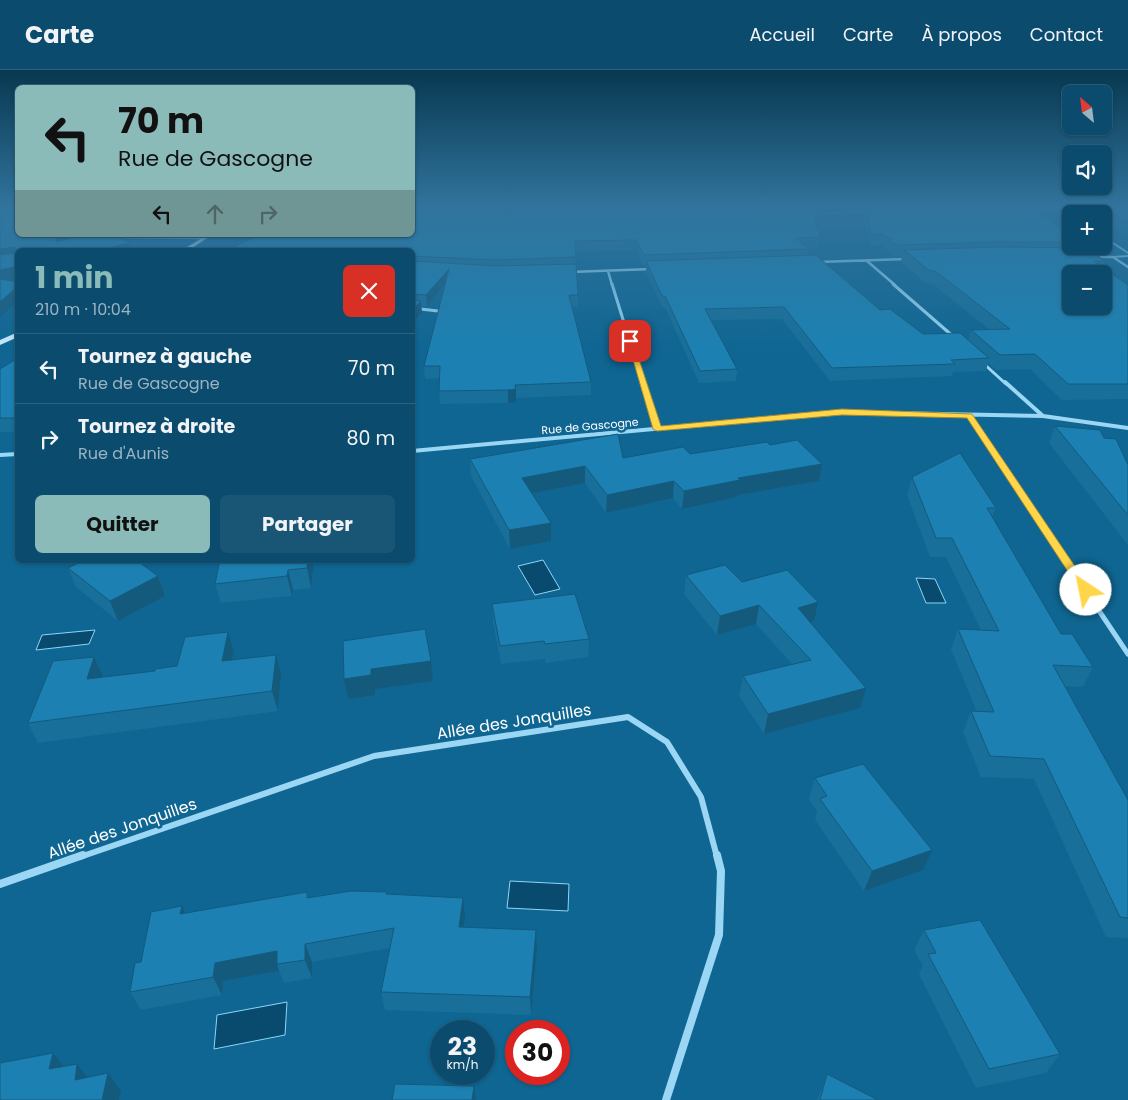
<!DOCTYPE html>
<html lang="fr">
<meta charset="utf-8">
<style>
:root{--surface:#0b4c6e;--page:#195676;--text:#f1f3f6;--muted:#9ab4c2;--line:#2b6381;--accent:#8bbbb9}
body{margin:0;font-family:Poppins,sans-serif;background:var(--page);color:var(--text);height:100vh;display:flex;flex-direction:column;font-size:19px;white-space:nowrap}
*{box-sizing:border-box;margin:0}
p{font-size:16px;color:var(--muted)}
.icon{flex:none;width:28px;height:28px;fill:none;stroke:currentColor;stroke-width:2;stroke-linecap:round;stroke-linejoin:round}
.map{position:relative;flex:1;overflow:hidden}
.panel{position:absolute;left:15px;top:178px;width:400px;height:315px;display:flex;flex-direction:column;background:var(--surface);border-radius:8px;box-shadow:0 1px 4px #0004,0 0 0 1px var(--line)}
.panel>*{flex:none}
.hud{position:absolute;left:15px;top:15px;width:400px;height:152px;border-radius:8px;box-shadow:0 1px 4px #0004,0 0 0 1px var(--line);background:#8bbbb9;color:#111;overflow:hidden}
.needle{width:32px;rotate:332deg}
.controls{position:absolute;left:1062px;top:15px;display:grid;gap:10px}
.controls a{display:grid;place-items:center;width:50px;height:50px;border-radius:8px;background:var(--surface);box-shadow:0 1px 4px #0004,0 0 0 1px var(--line);font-size:25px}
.speed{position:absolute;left:430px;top:950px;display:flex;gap:10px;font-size:25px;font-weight:700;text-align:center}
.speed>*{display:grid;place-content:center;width:65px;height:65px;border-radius:50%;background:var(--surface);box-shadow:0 1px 4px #0004,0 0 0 1px var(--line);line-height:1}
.speed small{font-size:12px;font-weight:400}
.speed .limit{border:8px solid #d22;background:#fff;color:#111}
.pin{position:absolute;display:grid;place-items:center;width:42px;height:42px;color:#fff;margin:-21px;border-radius:10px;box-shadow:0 2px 8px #0006}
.me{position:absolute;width:55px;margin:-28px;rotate:326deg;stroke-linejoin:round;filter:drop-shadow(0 0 4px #0008)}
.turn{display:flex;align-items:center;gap:18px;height:105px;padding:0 20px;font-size:22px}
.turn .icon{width:65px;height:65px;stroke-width:2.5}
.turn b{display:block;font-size:35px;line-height:42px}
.lanes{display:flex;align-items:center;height:48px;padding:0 20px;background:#0003;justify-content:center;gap:25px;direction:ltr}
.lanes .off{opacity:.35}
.round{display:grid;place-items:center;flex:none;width:52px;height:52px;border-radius:8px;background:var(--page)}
.head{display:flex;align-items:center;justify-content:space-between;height:85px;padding:0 20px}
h1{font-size:30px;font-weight:700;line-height:38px;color:var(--accent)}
.cta{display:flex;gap:10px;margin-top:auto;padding:10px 20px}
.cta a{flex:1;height:58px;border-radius:8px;background:var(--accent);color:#111;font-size:20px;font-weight:700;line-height:58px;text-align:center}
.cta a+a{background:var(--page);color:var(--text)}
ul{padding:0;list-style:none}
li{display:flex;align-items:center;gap:15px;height:70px;padding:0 20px;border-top:1px solid var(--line)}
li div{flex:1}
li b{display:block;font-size:19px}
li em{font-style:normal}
header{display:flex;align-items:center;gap:30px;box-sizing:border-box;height:70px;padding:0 25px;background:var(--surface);border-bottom:1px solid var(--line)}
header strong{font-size:24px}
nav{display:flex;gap:28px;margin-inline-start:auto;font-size:18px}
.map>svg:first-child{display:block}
.water{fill:#094b6e;stroke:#8cd6f8}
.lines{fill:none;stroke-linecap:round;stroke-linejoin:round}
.path{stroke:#9bd7f4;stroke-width:2;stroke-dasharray:1 2;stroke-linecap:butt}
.service{stroke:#9bd7f4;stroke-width:2}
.minor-far5{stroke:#9bd7f4;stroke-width:2.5}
.minor-far4{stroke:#9bd7f4;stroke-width:3}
.minor-far3{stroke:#9bd7f4;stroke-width:4}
.minor-far2{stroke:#9bd7f4;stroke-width:5}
.minor-far1{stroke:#9bd7f4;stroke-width:6}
.minor{stroke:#9bd7f4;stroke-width:8}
.secondary{fill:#caecfd;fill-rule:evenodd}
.wall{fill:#186f99}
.shaded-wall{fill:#145a7d}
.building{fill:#1c81b2;stroke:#145a7d;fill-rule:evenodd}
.route{fill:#ffd54a;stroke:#a68a30}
.labels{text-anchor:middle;stroke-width:5;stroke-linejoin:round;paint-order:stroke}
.far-street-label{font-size:11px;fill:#fff;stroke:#0f6692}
.near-street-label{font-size:16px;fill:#fff;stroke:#0f6692}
</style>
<header>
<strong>Carte</strong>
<nav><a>Accueil</a><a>Carte</a><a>À propos</a><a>Contact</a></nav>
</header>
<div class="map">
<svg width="1128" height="1030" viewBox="0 0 1128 1030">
<rect width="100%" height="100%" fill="#0f6692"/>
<path class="water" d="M543,490L560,519L535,525L518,496Z
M916,508L935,509L946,533H926Z
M95,560L89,574L36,580L42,565Z
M510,811L569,814L568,841L507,838Z
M287,932L285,965L214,979L217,945Z"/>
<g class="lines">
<path class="path" d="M1031,139H1095
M1063,140L1071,145
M809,144L865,142"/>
<path class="service" d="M1104,167L1128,183
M1113,187L1128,186"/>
<path class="minor-far5" d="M113,167L205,168
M1092,187H1113L1128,197
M867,191L895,215
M818,192L906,189
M608,201L612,215
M570,202L652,199"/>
<path class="minor-far4" d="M612,214L643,314
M893,214L955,268
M412,238L438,241
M983,293L1006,314"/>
<path class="minor-far3" d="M643,312L657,359
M1005,312L1043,346
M969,346L1030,437
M412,381L842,342L1043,346L1128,358
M0,385L18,384"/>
<path class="minor-far2" d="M1029,436L1128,584"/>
<path class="minor-far1" d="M80,787L374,686L628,647L667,672L701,727L717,787"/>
<path class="minor" d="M0,814L83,785
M666,1030L719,865L721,801L717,785"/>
<path class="secondary" d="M207,165H212L189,180H182Z
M18,262V267L0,275V270Z"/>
</g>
<path class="wall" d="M861,136H1031L1071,167V176H1077V178L1105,191L1103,197L1128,215V329L1062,330L1030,299L996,300L988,293L986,301L953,302L952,306L830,311L782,249L711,250L737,299L736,311L699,313L665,237H662L646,202V195L643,196L636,180L575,182L578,225V237H572L591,312V325L516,328V332L508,333L440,334L439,321L440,308L425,309L424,296L445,216L427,236H421L422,243L412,253V180L510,141L820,167L818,178H807L809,179L808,186L880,240L923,264L968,270L971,260L989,259L932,214H927L901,192L902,186H894L881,175L870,176Z
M1086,136H1128V164L1104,148V144H1098Z
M18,288V362H0V299Z
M1055,356L1104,368L1128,395V475L1049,373Z
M770,375L822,394L819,411L738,425L737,427L682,439L673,428L606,443L585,413L532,423L551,471L510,479L471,406L470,389L623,388L690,384Z
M912,407L996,438L992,447L1061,564L1093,597L1083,617L1065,616L1128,730V868L1106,867L1034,709L981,707L963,662L971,641L977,642L951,579L958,559L981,560L946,487H930L907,425Z
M314,491L311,518L293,520L292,526L221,533L215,514Z
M68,498L158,506L165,526L118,551L76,517Z
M686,505L742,512L814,551L810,553L860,638L764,664L739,626L743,606L792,594L756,554L717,565L684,524Z
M492,534L589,569L588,587L546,593L545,589L501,594L493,552Z
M228,562L234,581L232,590L281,604L278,641L38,673L28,653L94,587L103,606L102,607L155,601L177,596Z
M815,708L923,800L864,821L815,750L817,741L809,729Z
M307,822L309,828L387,822V824L465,847L464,857L536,860L537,879L531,945L385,940L381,922L390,878L312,892V908L284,913L279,901L223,911L222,925L141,940L130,922L141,892L185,843Z
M924,860L1060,984L1046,1003L976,1018L919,904L923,896L914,880Z
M827,1004L878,1030H817Z"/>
<path class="shaded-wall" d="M507,136H510V141L502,154V145Z
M64,165H99L59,180L55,170L58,167Z
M130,173L132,180H97Z
M14,177L17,187L0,190V179Z
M18,196V208L0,211V200Z
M449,199L450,209L427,236L426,225Z
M18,216V231L0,247V232Z
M421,231L422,243L412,253V240Z
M516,319V332L508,333V320Z
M822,394L819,411L738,425L737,427L682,439L684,421L738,408Z
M585,396V413L523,425L522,408Z
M674,411L673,428L606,443L607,425Z
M551,453V471L510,479L509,460Z
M308,490H314V491L311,518L307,498Z
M288,500L293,520L292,526L287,506Z
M158,506L165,526L118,551L110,531Z
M818,532L814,551L793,557L798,538Z
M759,535L756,554L717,565L720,546Z
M228,562L234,581L228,611L222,591Z
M276,585L281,604L278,641L272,621Z
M94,587L103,606L95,629L87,609Z
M431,591L433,611L375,619V625L348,629L344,609L371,599Z
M866,618L860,638L764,664L768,644Z
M932,780L923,800L864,821L872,801Z
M463,828L465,847L461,875L459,857Z
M182,836L191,855L180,844Z
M536,860L537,879L531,945L530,927Z
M305,874L312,892V908L305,890Z
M277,881V894L279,901L223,911L222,925L213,907L215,893Z
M53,983L67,1001L49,999Z
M77,994L91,1012L75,1010Z
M108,1003L121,1021L119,1030H102Z
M474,1016L476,1030H472Z"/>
<path class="building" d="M0,136H18V165H64L58,167L55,170L57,172L83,165H116L130,173L97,180H18V196L0,200V185L15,183L17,179L14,177L0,179Z
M412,136H476L475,137L484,136H507L502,145L505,148L514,136H810L820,167L796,168L809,179L644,185L636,170L575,171L576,187L496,190L412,186V180H230L236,176L259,165H412Z
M865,136H1031L1071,167V172H996L896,175L883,164L872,165Z
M1099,136H1128V154Z
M997,177L1087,178L1105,191H1094L1128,215V314H1068L1035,284L1000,285L971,260L1010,259L935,201H930L904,180ZM1071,204H1104V236H1071Z
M816,185L880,240L890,239L923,264L960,263L989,288L951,290L955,294L832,298L784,237L705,239L737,299L700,301L665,226H662L646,191Z
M412,191L495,196L576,194L578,225H569L591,312L515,315L516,319L508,320L439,321L440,296H424L449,199L426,225L412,224Z
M0,209L18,212V216L0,232Z
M412,230L421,231L412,240Z
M18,288V348H0V299Z
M1055,356L1100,360L1104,368L1116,369L1128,395V445Z
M618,364L623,388L683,377L690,384L767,372L770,375L797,370L822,394L738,408L740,410L684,421L674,411L607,425L585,396L522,408L551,453L509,460L470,389Z
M960,383L996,438H987L1061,564H1072L1093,597L1053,595L1128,730V848L1120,847L1044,689L990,686L971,641L994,642L958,559L999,561L952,468H936L912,407Z
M85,490H136L158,506L110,531L68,498Z
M220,490H308L307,498L288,500L287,506L215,514Z
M725,495L742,512L787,500L818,532L798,538L866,618L768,644L743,606L811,590L759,535L720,546L686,505Z
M575,524L589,569L545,574L544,571L500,576L492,534Z
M425,559L431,591L371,599V605L344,609L343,571Z
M228,562L222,591L276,585L272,621L28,653L53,591L94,587L87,609L155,601V599L177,596L185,567Z
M863,694L932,780L872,801L820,729L827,726L815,708Z
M351,821L387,822L386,824L463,828L459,857L536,860L530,927L381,922L394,858L305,874V890L277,894V881L215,893L213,907L130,922L135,893L141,892L151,842L182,836L180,844L307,822V828Z
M980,850L1060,984L989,999L928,884L936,883L924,860Z
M53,983L49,999L77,994L75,1010L108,1003L102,1030H0V993Z
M827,1004L878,1030H820Z
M395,1014L474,1016L472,1030H392Z"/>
<linearGradient id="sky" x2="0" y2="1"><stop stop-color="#083850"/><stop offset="0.49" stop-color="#31749d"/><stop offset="1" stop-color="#31749d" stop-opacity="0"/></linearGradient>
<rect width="1128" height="280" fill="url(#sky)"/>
<path class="route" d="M627,269L633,271L661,356L842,339L972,344L1091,520L1090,523H1082L967,348L842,345L657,361L653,359Z"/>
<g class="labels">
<g class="far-street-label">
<text transform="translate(590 356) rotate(-5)" y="4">Rue de Gascogne</text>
</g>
<g class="near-street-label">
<text transform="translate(514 651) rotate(-9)" y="6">Allée des Jonquilles</text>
<text transform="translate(122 758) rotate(-19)" y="6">Allée des Jonquilles</text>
</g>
</g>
</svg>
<div class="controls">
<a><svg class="needle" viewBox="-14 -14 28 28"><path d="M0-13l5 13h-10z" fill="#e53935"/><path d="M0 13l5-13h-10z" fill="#9ab4c2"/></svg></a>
<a><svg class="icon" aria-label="sound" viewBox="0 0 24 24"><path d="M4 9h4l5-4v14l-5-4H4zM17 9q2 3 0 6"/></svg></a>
<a>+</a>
<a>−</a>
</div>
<div class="speed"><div>23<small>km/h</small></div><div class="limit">30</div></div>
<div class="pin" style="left:630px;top:271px;background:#d93025"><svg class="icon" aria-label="arrive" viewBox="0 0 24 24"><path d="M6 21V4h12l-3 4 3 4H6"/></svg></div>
<svg class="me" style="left:1086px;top:520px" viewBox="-20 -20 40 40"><circle r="19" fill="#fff"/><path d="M0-13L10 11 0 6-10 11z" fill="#ffd54a"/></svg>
<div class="hud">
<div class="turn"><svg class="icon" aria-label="left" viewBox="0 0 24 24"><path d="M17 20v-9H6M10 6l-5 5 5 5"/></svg><div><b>70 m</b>Rue de Gascogne</div></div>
<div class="lanes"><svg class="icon" aria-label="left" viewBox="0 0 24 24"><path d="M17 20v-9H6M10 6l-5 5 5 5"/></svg><svg class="icon off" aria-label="ahead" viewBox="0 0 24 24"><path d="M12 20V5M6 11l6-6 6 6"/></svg><svg class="icon off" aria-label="right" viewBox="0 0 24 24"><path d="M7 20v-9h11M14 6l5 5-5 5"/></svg></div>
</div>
<section class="panel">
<div class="head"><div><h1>1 min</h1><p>210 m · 10:04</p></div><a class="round" style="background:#d93025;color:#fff"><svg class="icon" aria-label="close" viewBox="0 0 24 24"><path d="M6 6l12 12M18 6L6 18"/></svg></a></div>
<ul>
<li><svg class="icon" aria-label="left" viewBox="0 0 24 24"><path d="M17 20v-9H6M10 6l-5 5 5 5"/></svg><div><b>Tournez à gauche</b><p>Rue de Gascogne</p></div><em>70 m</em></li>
<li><svg class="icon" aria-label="right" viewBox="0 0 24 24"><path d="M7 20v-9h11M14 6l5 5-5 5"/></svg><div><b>Tournez à droite</b><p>Rue d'Aunis</p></div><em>80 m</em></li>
</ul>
<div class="cta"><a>Quitter</a><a>Partager</a></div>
</section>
</div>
